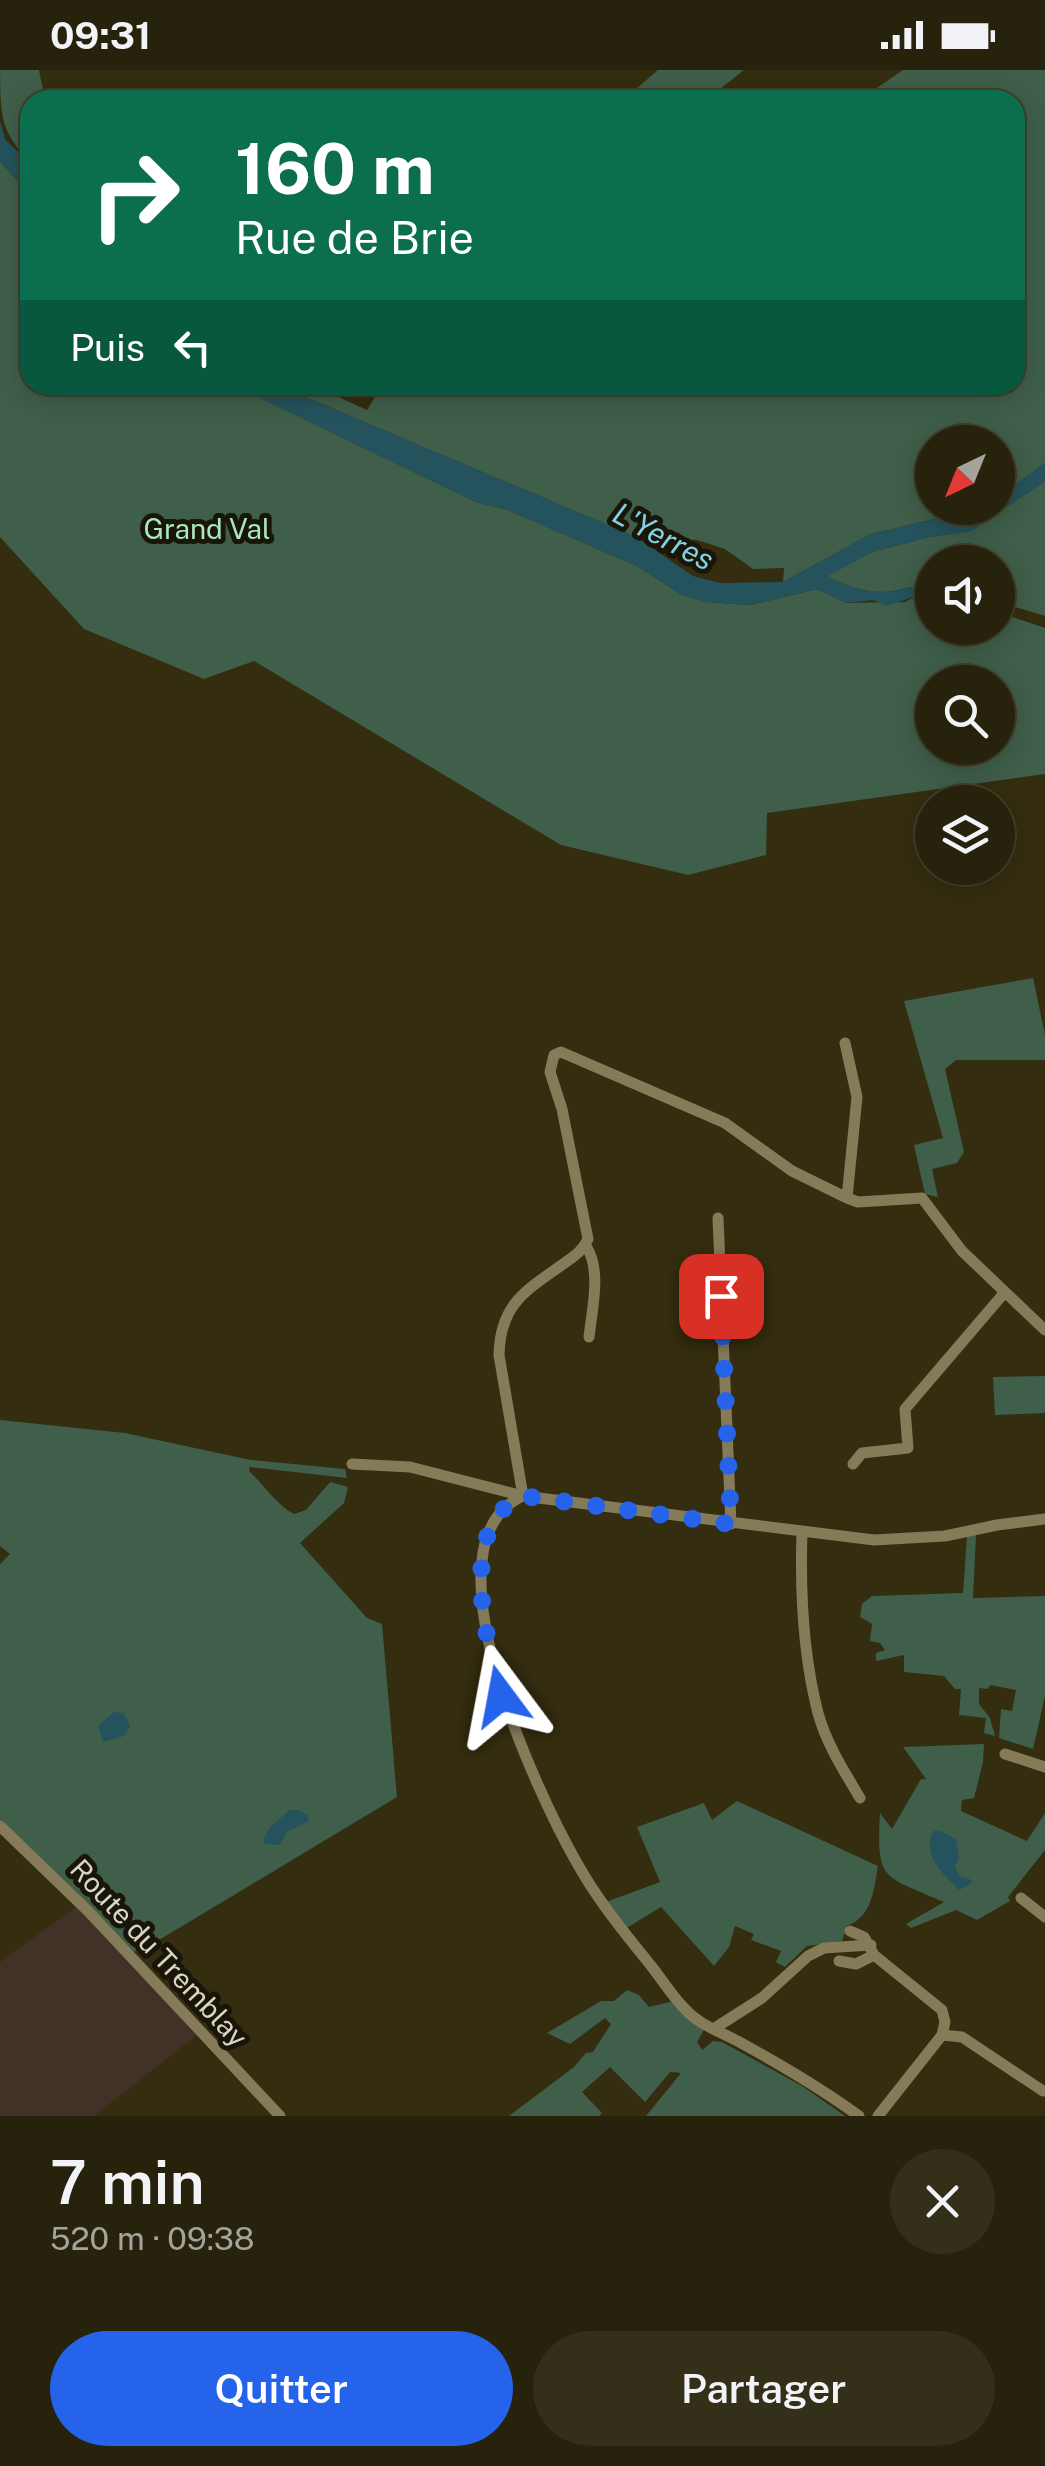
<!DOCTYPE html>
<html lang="fr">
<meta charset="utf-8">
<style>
:root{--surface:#27220b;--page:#332f19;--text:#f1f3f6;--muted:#a4a49d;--line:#433f2c;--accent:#2563eb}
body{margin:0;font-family:"Public Sans",sans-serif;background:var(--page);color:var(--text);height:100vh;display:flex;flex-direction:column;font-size:38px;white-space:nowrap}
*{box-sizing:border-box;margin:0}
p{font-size:32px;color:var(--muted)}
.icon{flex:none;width:55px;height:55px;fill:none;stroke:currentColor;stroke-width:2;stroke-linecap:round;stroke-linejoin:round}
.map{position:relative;height:2046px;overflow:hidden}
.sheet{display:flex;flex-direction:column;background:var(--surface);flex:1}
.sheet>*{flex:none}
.guide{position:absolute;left:20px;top:20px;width:1005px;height:305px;border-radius:30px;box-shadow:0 5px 25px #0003,0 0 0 2px var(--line);background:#0b6e4f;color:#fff;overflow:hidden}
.needle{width:65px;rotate:223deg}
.controls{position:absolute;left:915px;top:355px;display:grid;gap:20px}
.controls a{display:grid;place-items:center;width:100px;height:100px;border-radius:50%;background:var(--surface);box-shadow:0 5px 25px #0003,0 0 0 2px var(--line);font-size:50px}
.pin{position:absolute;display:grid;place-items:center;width:85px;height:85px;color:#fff;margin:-42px;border-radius:20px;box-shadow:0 5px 15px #0006}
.me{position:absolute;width:110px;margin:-55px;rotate:347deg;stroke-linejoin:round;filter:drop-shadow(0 0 8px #0008)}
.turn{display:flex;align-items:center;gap:35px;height:210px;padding:0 50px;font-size:45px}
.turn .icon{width:130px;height:130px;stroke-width:2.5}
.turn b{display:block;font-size:70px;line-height:85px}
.then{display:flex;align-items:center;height:95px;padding:0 50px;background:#0003;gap:20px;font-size:38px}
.round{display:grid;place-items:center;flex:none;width:105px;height:105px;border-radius:52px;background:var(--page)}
.overview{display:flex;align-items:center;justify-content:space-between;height:170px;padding:0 50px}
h1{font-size:60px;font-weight:600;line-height:75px}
.action{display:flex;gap:20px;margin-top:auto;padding:20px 50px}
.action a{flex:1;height:115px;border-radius:60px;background:var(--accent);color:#fff;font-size:40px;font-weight:600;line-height:115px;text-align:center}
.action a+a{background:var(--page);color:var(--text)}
.status{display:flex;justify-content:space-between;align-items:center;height:70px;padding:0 50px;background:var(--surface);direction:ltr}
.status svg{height:28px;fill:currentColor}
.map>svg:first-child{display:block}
.industrial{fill:#413126}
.green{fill:#3f5f4a;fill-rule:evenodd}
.water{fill:#24535d}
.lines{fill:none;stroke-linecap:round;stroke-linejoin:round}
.minor{stroke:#857b59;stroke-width:11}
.route{stroke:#2563eb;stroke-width:18;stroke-dasharray:0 32.4}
.labels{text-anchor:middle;stroke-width:10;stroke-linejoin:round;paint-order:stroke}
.park-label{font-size:28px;fill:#a9e6bd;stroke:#191509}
.street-label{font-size:28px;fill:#d9d5c4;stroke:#191509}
.water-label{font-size:30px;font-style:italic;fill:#80d2e4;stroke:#191509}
</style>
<div class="status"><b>09:31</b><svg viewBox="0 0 49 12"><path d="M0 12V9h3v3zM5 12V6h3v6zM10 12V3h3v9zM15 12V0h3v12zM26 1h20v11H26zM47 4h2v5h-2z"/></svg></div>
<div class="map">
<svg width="1045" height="2046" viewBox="0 0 1045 2046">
<rect width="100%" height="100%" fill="#342d0f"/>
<path class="industrial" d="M77,1836L197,1965L94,2046H0V1892Z"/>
<path class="green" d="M0,0H39L45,30H30V94C0,57 1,50 0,0Z
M658,0H744L706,30H623Z
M903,0H1045V393L998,428V372H932V438H981L871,464L783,512L784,498L753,499L725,479L697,470L636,467L277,315H312L367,340L382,315H1015V30H859Z
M0,91L30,125V315H233L476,432L508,440L637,496L682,525L708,532L750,535L817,519L846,533L905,532L916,526L932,530V558H998V542L1045,558V704L767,743L766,785L688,805L561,775L254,591L204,609L84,559L0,467ZM932,612H998V678H932Z
M1045,411V546L998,532V492H932V520C912,512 904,521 884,522C863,522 844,516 827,506L872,482L929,467L971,461Z
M1033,908L1045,965V990H956L945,999L964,1082L957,1093L932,1099L938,1127L925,1124L914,1075L943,1068L904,931Z
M1045,1306V1343L995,1345L993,1307Z
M0,1350L125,1363L251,1390L345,1399L347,1408L250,1397L249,1401C264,1415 276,1434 294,1444L306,1440L330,1412L348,1417L344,1433L300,1473L367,1548L382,1554L397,1727L139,1882L133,1881L0,1750V1494L10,1484L0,1476Z
M976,1464L973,1528L1045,1526V1626L1033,1679L999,1668L1001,1639L1012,1641L1016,1620L990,1615L988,1619L979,1618V1634L990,1648L995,1666L984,1663L986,1648L959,1645L961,1619H955L944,1606L904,1602V1585L876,1591V1583L885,1580L880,1573L870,1571L872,1554L860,1547L862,1534L872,1526L963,1523L967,1466Z
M984,1674L983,1692L974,1728L962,1730L961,1741L1027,1771L1045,1743V1780L1008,1827L1010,1831L977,1850L956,1840L911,1858L906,1854L944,1832C883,1805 876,1812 880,1743L892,1759L921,1709H926L903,1677Z
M737,1731L878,1796C874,1819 872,1847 847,1856L842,1871L807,1876L785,1897L776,1892L781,1881L751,1870L754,1864L735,1856L729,1877L714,1896L661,1837L625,1859L606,1832L660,1812L637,1757L704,1733L712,1750Z
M627,1920L639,1925L649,1937L674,1931L705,1958L697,1972L702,1980L713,1971L722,1972L802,2016L845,2046H646L681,2003L670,2002L645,2032L610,1997L582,2022L602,2043L599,2046H509L574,1997L586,1983L593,1982L611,1954L605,1948L570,1974L547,1963L601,1931H614Z"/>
<path class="water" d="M0,51L5,69L30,94V125L0,91Z
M233,315H277L636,467L693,506L720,513L783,512L871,464L982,438H998V428L1045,393V411L971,461L929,467L872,482L828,506C844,516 864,522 884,522C905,521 912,512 932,520V530L916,526L887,536L873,530L846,533L817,519L749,535L708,532L682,525L637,496L508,440L476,432Z
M114,1642L124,1643L130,1656L124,1666L103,1672L98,1656Z
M290,1740H300L308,1745L309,1751L287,1762L280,1775L265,1774L263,1769L271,1756Z
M933,1761H940L956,1769L959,1788L955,1797L960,1807L970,1809L972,1813L959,1820C942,1803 922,1786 933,1761Z"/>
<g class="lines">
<path class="minor" d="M845,973L857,1027L847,1128
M718,1148L731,1454
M586,1176C602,1200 592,1239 589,1267
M352,1394L410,1397L523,1426L874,1470L945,1466L997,1455L1045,1449
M853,1394L862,1383L908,1378L905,1339L1005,1222
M523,1426L499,1285C500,1233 527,1220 566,1192C576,1185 583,1180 588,1169L562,1039L550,1002L554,985L561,982L725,1053L792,1101L847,1128L858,1132L922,1128L962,1181L1045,1260
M523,1426C418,1472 538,1725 577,1793C598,1831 625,1863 652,1897C663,1911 673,1927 685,1939C700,1956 724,1963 743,1974C783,1996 822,2019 859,2046
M802,1462C800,1522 803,1585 818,1643C826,1673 844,1701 860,1728
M1005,1684L1045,1697
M0,1756L88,1841L280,2046
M1021,1828L1045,1847
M850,1861L864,1867L874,1885L942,1940L945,1952L942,1965L878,2046
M839,1891L856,1894L874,1885
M715,1958L762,1928L808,1886L824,1878L871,1875
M942,1965L962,1967L1043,2021"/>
</g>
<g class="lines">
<path class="route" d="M501,1626C487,1571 455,1455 523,1426L731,1454L721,1226"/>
</g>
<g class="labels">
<g class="park-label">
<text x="207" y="469">Grand Val</text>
</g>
<g class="street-label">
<text transform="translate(159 1883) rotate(47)" y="10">Route du Tremblay</text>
</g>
<g class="water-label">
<text transform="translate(663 467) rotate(28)" y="10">L'Yerres</text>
</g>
</g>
</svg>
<div class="controls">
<a><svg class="needle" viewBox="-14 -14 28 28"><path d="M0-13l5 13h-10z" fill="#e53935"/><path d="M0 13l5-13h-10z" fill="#a4a49d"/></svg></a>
<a><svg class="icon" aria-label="sound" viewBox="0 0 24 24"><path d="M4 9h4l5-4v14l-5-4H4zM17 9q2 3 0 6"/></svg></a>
<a><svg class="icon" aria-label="search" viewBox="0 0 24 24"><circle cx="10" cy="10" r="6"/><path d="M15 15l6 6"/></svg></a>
<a><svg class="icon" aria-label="layers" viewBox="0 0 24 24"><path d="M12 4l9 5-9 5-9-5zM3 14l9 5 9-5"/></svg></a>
</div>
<div class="pin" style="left:721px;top:1226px;background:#d93025"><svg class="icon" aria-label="arrive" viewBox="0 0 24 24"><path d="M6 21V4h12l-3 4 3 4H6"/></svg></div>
<svg class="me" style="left:501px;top:1626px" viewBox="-20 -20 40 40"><path d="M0-17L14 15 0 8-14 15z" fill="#2563eb" stroke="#fff" stroke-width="4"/></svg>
<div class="guide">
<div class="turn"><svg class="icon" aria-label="right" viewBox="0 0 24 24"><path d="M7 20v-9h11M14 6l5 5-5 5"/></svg><div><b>160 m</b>Rue de Brie</div></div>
<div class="then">Puis<svg class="icon" aria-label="left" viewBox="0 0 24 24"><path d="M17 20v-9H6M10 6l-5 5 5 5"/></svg></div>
</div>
</div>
<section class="sheet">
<div class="overview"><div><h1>7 min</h1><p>520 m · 09:38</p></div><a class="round"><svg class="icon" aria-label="close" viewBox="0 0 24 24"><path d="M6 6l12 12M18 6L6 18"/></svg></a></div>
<div class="action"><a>Quitter</a><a>Partager</a></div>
</section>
